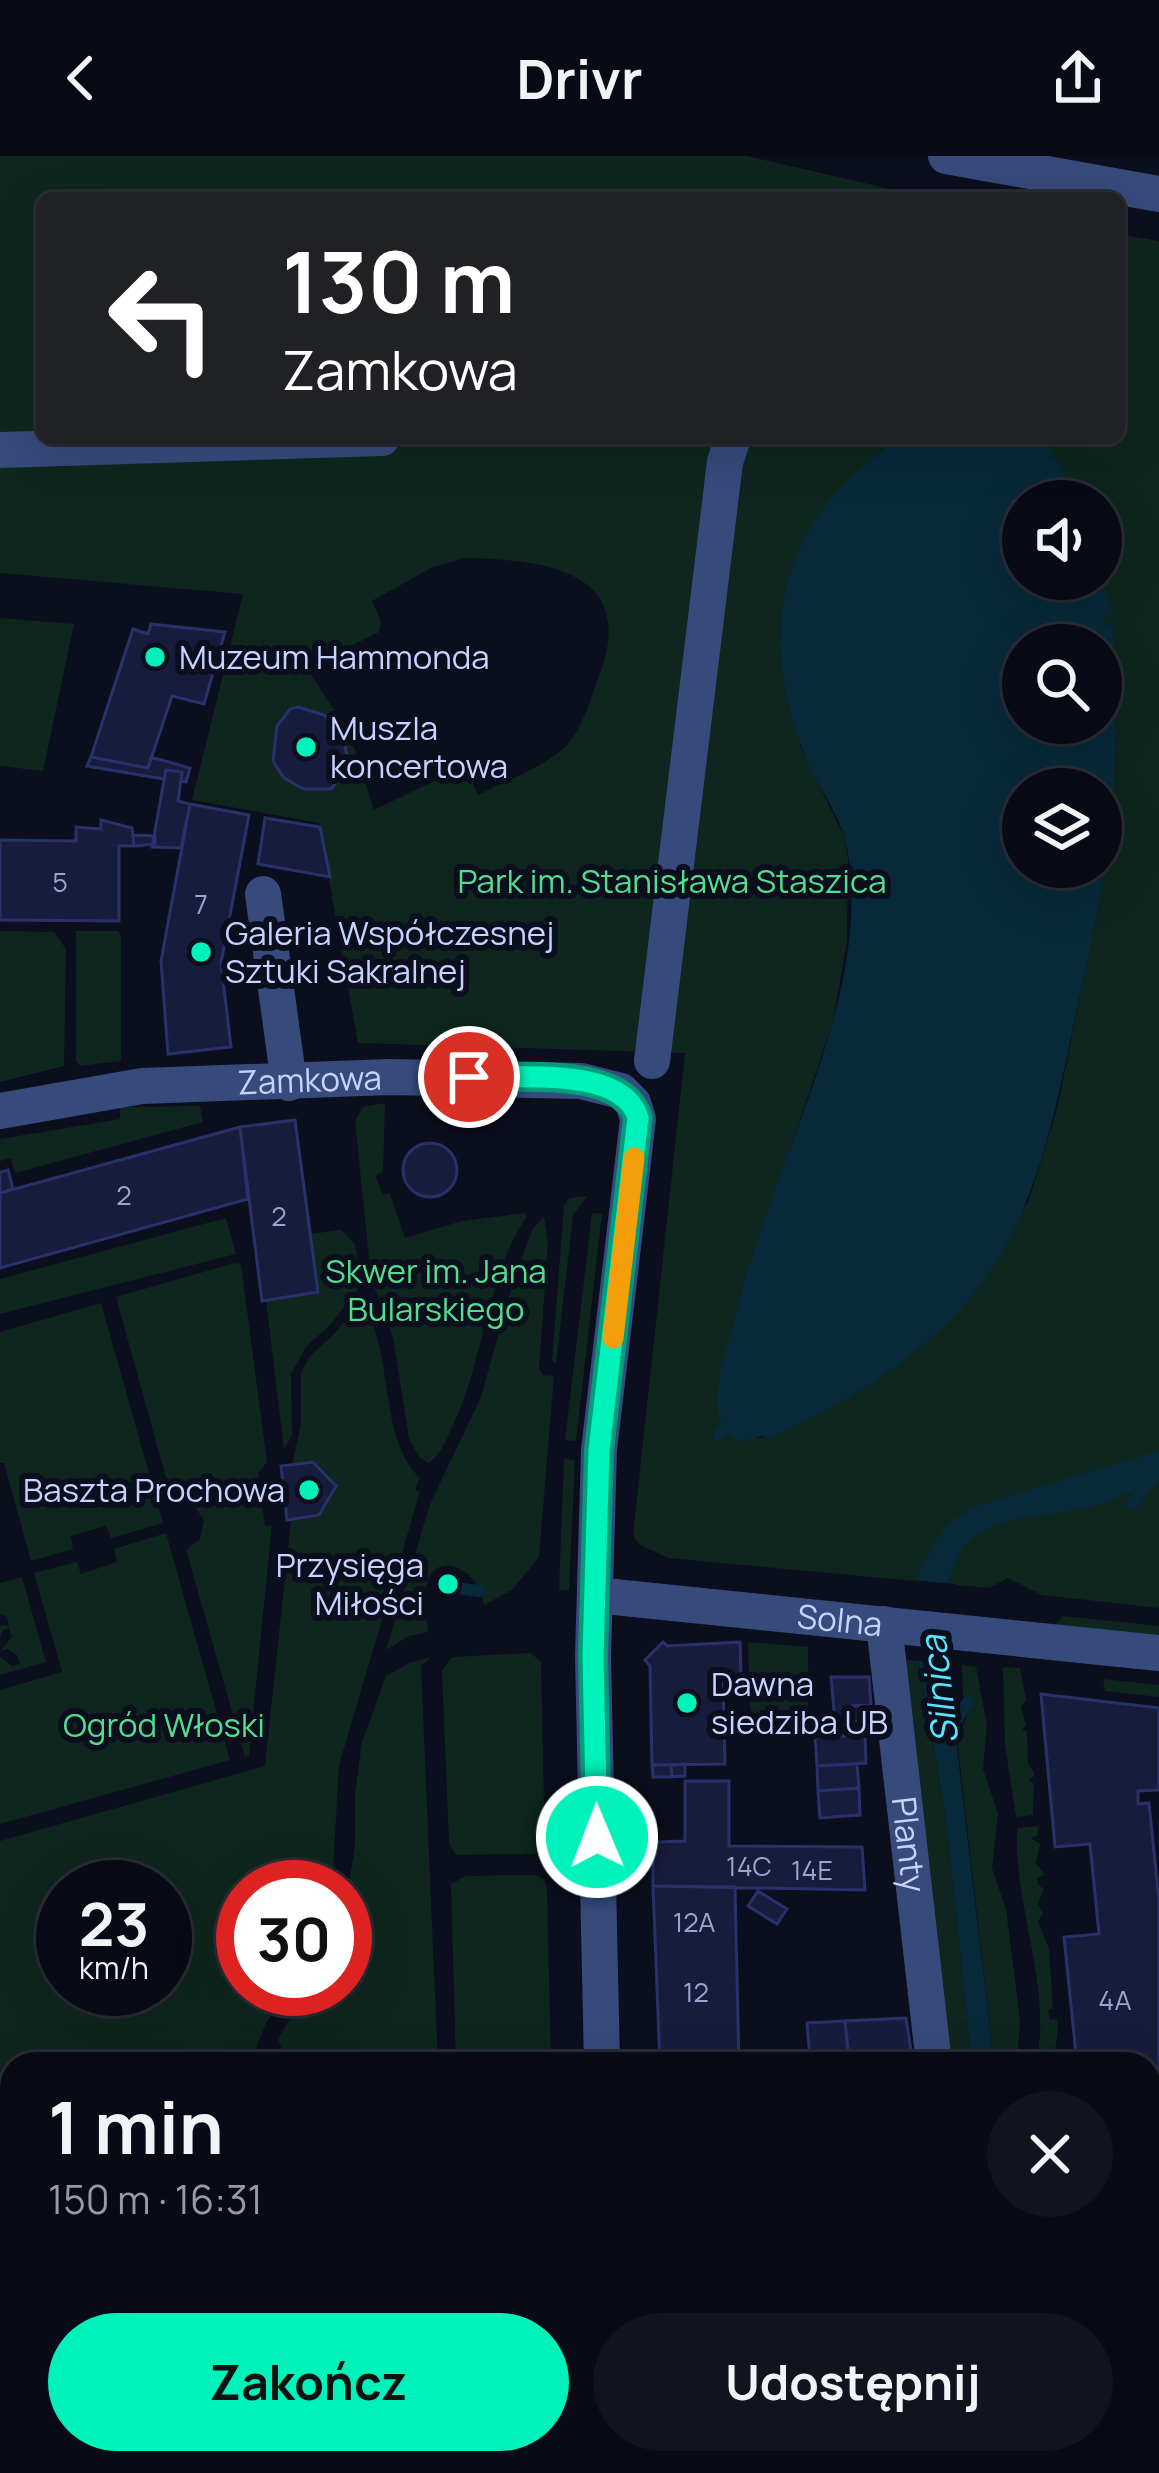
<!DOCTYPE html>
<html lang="pl">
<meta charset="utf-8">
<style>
:root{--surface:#080a16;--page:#11131f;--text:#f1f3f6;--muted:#989aa1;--line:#292b35;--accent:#00f2bb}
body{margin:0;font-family:Manrope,sans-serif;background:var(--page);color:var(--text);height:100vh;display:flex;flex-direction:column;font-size:45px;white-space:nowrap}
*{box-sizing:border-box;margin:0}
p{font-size:39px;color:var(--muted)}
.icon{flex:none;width:66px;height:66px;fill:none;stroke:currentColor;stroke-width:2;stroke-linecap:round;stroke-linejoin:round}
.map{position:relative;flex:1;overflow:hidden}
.panel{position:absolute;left:0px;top:1896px;width:1161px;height:423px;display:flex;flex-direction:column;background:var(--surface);border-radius:36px 36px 0 0;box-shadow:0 12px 48px #0002,0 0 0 3px var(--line)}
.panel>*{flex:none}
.hud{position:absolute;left:36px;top:36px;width:1089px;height:252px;border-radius:18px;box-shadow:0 12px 48px #0002,0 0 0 3px var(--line);background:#202124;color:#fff;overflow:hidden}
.controls{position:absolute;left:1002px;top:324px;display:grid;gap:24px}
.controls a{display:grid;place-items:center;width:120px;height:120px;border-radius:50%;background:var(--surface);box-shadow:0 12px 48px #0002,0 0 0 3px var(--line);font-size:60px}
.speed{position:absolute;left:36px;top:1704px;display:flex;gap:24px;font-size:60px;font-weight:700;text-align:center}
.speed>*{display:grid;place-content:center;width:156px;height:156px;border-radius:50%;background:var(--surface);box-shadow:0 12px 48px #0002,0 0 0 3px var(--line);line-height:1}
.speed small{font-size:30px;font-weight:400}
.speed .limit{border:18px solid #d22;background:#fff;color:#111}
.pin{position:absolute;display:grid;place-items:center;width:102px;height:102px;color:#fff;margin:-51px;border:6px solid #fff;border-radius:50%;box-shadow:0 3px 12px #0007}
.me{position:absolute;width:132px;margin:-66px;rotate:359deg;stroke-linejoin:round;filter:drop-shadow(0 0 9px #0008)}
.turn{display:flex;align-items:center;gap:42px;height:252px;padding:0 48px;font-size:54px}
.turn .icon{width:156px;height:156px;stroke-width:2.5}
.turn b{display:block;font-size:84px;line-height:102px}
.round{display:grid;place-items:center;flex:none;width:126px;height:126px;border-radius:63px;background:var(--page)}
.headline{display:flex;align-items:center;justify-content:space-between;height:204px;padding:0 48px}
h1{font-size:72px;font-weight:700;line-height:90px}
.primary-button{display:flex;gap:24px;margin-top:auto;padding:24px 48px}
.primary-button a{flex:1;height:138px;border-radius:72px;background:var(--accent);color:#111;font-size:48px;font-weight:700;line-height:138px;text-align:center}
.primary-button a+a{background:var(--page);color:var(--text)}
header{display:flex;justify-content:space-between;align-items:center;height:156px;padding:0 48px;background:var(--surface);font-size:54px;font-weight:700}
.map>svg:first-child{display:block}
.green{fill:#0e261e;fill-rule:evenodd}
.water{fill:#082939;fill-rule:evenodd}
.pier{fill:#0b0e1d}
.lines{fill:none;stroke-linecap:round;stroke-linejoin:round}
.stream{stroke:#082939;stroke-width:12}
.building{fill:#171c3d;stroke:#29316a;stroke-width:3}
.minor{stroke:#364a7c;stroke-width:36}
.route-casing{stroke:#009d7a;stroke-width:30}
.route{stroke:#00f2bb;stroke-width:21}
.slow{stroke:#f59e0b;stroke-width:21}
.poi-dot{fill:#00f2bb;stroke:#0b0e1d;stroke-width:4.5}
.labels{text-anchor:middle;stroke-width:12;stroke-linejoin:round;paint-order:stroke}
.number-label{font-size:27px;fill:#9ba4ce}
.poi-label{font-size:33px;fill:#c7d2ff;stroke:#0b0e1d;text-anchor:start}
.park-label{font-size:33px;fill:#53de8f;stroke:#0b0e1d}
.street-label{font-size:33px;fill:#c7d2ff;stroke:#0b0e1d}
.water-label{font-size:36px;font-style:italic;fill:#55e7ff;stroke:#0b0e1d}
</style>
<header><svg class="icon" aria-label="back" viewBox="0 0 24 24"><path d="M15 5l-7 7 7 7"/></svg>Drivr<svg class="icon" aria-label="share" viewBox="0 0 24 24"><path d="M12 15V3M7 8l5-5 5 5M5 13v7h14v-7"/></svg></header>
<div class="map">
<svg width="1159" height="2317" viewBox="0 0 1159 2317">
<rect width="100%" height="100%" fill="#0b0e1d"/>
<path class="green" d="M0,0H747L930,42H42V282H895C826,345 789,379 780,476L801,592L844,680L848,703L847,785L833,865L735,1159L721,1220L720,1263L755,1282L766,1281L861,1233L958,1155L1029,1044L1057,953L1098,753L1113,629V474L1104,472L1103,462L1111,456L1100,423L1101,345H1074L1062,312L1043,282H1119V78L1159,85V1452L1042,1439L1008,1422L989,1432L669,1402L640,1389L633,1379L685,897L358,887L319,667L192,644L243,438L0,417ZM464,402C545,404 641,414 598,523C590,544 582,573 567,589C548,609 503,626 478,639L466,613H459L374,654L350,579L307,512L379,476L381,465L372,445L433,411Z
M0,462L74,468L43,615L0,610Z
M0,775L54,776L66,793L64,910L0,926Z
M76,775H118L121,780V905L80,910L76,905Z
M385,947L383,1015L375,1019L383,1039L390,1037L405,1082L462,1065L525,1057L527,1061C491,1107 482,1209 454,1267C447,1282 442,1297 429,1307L419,1301L409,1283L393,1181L371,1122L355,965L363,951Z
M200,950L203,966L15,1017L11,1002L0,1005V983L120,963V951Z
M587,1040L573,1059L556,1208L552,1204L564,1050L569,1042Z
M592,1057L602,1058L576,1285L565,1284Z
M544,1061L548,1087L539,1213L543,1219L554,1220L539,1401L512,1434L484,1449C480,1415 438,1392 427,1427C422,1441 427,1462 428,1476L409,1480L386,1494L430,1348L481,1241L514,1122L533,1072Z
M226,1062L236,1098L0,1158V1123Z
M341,1074L355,1088L361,1130L330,1169L306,1191L291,1218L292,1279L284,1294L266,1145L318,1136L310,1078Z
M235,1107L241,1109L267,1306L258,1317L265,1370L272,1369L249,1600L245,1601L186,1394L200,1383L204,1364L189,1343L171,1340L116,1141Z
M361,1143C396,1199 377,1280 420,1322L415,1334L420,1336L339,1609L332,1731H243V1833H288L266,1867L250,1908H12V2250L0,2246V1685L265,1610L291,1364L319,1359L313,1306L292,1309L301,1268V1217L310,1200L335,1177ZM63,1731H165V1833H63Z
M101,1147L163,1367L111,1382L106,1370L71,1380L73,1393L31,1405L4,1307H0V1176Z
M564,1303L575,1304L569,1434H559Z
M166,1377L230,1604L0,1668V1534L62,1516L34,1417L77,1406L81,1418L117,1406L114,1393Z
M22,1421L46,1506L0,1519V1501L12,1510L20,1508L17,1499L7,1493L0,1495L12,1481L9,1472L3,1474L0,1482V1469L9,1470L7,1461L0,1458V1427Z
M1063,1460L1159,1470V1480L1055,1469Z
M748,1486L808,1491L809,1574H751Z
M531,1497L541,1506L545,1694L536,1698L456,1699L449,1687L442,1515L452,1501Z
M430,1502L421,1510L438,1908H287L278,1883L307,1833H345V1751L355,1690V1638L362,1586L386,1520L411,1506Z
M901,1503L918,1505L945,1658L972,1908H951Z
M962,1509L976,1511L987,1569L983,1613L998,1658L992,1712L1006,1753L1020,1864L1017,1908H994L957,1583L972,1549L963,1540Z
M1003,1511L1020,1512L1026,1544L1021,1551L1026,1569L1022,1574L1027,1575L1028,1608L1035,1618L1029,1624L1034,1628L1033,1659L1016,1661L1005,1589Z
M1103,1523L1159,1529V1541L1105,1535Z
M1038,1670L1037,1680L1031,1682L1040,1688L1036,1707L1045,1719L1037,1722L1038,1729L1044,1733L1038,1748L1043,1757L1038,1766L1049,1792L1053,1852L1048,1854L1050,1864L1057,1863C1060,1881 1053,1890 1055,1908H1036C1053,1831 1013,1749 1017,1672Z
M536,1719L544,1723L547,1731L551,1908H456L451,1728L466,1720Z
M83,2307H140L138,2317H80Z
M868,2307H973L974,2317H754Z"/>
<path class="water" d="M895,282H1043L1062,312L1074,345H1023V423H1100L1113,455L1103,462L1105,471L1113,468C1115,534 1117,601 1111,668C1103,740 1086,811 1071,882C1050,979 1029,1081 958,1156C907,1210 837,1251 770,1282L762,1280L739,1286C727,1278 718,1264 717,1252C715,1225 726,1196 732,1171C759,1058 812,953 839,841C851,793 858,725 843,677C834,649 813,624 803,595C770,508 769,420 829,345C848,322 873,303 895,282ZM1023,489H1101V567H1023ZM1023,633H1101V711H1023Z
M1159,1295V1324C1136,1334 1113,1345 1089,1351C1049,1362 983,1357 959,1398C946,1421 945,1455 944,1481L994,1908H972L945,1658L914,1479V1450L920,1415L938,1381L955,1362L976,1350Z"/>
<path class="pier" d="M912,1424L956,1428L950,1481L955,1509L912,1504L908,1449Z"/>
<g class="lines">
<path class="stream" d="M719,1279L725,1272
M1132,1348L1159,1314
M463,1433L479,1435
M947,1579L968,1546"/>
</g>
<path class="building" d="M151,468L225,476L204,548L172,540L148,612L91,601L133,473L148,478Z
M298,551L324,559L343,579L347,601L338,625L331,633H303L283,621L273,605L277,570L290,553Z
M91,601L148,612L151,601L190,612L186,626L181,625L182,616L166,614L164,623L87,610Z
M166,614L182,616L178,645L190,648L181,692L152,691Z
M190,648L249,659L221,807L231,891L168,898L161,805Z
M265,662L320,671L330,721L258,708Z
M101,664L132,672L134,690H119V765L0,764V684L76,685V671L101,673Z
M133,679L155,680V688L134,690Z
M295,964L318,1136L262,1145L240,971Z
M240,971L248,1043L0,1112V1037Z
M403 1014a27 27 0 1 1 54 0a27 27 0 1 1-54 0Z
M8,1014L13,1033L0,1037V1016Z
M313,1306L336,1330L319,1359L287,1364L281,1310Z
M663,1486L667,1490L740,1486L741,1521H723L725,1608L652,1609L650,1510L645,1504Z
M831,1521H869L871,1549L852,1550L853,1565L835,1566Z
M1041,1538L1159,1552V1634L1138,1635V1648L1149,1647L1159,1745V2151L1149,2152V1908H1077L1064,1781L1099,1778L1090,1688L1055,1691Z
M871,1549L872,1564L853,1565L852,1550Z
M865,1579L866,1607L817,1610L815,1581Z
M685,1608V1620L672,1621L671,1609Z
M857,1608L859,1632L818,1635L817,1610Z
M652,1609H671L672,1621H653Z
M685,1625H729V1690L862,1691L865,1734L653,1730V1693L657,1686L685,1685Z
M859,1632L860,1659L820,1662L818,1635Z
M653,1730L735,1731L739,1908H660Z
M758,1735L787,1753L777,1768L748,1750Z
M906,1862L913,1908H849L845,1865Z
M845,1865L849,1902L810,1904L807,1867Z
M1159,2151V2317H1119L1118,2307H1149V2152Z
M0,2273L12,2277V2307H66L63,2317H0Z
M293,2307H563V2317H293Z"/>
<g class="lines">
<g class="minor">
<path d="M946,0L1159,38"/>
<path d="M0,294L382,282"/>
<path d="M263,738L289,927"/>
<path d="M652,905L725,306L733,282"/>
<path id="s1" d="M0,955L142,930L389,921L581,925L621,935L633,947L638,963L599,1294L593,1500L602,1908"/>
<path id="s2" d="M595,1439L1159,1497"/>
<path id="s3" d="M884,1468L934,1908"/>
<path d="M611,2307V2317"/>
<path d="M981,2307L982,2317"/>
</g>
</g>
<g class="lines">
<g class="route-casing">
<path id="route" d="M469,921C515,923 623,909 638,962L599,1294L593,1500L597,1681"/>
</g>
<use href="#route" class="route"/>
<path class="slow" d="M613,1182L634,1002"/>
</g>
<g class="poi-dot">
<circle cx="155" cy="501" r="12"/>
<circle cx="306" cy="591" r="12"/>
<circle cx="201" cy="796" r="12"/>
<circle cx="309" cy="1334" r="12"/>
<circle cx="448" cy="1428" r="12"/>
<circle cx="687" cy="1547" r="12"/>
</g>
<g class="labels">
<g class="number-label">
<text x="60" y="736">5</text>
<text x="201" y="758">7</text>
<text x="124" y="1049">2</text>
<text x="279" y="1070">2</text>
<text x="749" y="1720">14C</text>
<text x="812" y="1724">14E</text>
<text x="694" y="1776">12A</text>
<text x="696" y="1846">12</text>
<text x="1115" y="1854">4A</text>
</g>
<g class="poi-label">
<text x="179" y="513">Muzeum Hammonda</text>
<text x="330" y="584">Muszla<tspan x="330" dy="38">koncertowa</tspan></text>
<text x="225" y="789">Galeria Współczesnej<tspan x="225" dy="38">Sztuki Sakralnej</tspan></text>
<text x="285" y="1346" text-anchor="end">Baszta Prochowa</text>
<text x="424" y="1421" text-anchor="end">Przysięga<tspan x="424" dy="38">Miłości</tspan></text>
<text x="711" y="1540">Dawna<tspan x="711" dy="38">siedziba UB</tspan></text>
</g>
<g class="park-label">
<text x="672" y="737">Park im. Stanisława Staszica</text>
<text x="436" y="1127">Skwer im. Jana<tspan x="436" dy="38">Bularskiego</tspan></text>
<text x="164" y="1581">Ogród Włoski</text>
</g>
<g class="street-label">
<text dy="12" stroke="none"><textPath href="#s1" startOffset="312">Zamkowa</textPath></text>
<text dy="12" stroke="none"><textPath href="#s2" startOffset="246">Solna</textPath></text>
<text dy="12" stroke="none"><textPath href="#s3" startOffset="222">Planty</textPath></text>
</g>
<g class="water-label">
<text transform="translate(939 1534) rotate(-97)" y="13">Silnica</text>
</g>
</g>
</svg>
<div class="controls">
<a><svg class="icon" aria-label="sound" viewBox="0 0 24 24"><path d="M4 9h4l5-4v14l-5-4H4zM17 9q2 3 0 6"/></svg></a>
<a><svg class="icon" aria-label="search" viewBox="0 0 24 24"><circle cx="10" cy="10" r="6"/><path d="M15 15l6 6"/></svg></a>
<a><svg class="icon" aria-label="layers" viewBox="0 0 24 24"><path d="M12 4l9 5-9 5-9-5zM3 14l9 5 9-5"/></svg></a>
</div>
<div class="speed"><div>23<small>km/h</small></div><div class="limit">30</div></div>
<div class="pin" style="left:469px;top:921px;background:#d93025"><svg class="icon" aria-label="arrive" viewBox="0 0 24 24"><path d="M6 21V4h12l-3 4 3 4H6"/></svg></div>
<svg class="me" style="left:597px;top:1681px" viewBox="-20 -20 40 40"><circle r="17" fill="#00f2bb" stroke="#fff" stroke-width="3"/><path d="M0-11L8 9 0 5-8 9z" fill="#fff"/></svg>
<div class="hud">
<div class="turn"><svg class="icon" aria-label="left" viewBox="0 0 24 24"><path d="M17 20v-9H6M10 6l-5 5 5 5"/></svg><div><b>130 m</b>Zamkowa</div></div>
</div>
<section class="panel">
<div class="headline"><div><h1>1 min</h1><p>150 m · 16:31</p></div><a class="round"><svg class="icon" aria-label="close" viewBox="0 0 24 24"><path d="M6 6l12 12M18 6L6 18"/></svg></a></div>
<div class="primary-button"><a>Zakończ</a><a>Udostępnij</a></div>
</section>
</div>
